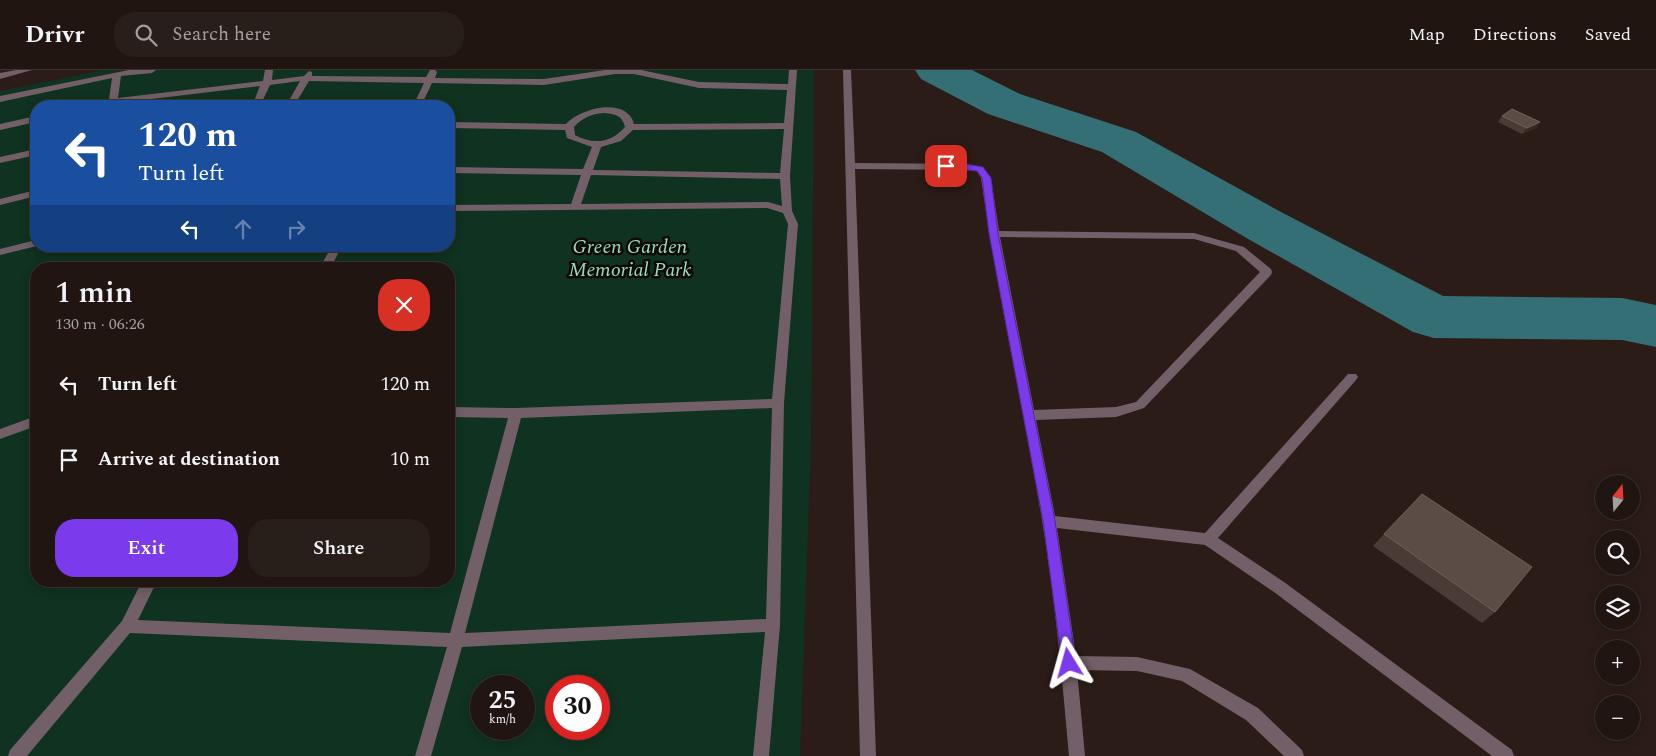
<!DOCTYPE html>
<meta charset="utf-8">
<style>
:root{--surface:#201511;--page:#281e1a;--text:#f1f3f6;--muted:#a29f9f;--line:#3d3431;--accent:#7c3aed}
body{margin:0;font-family:Spectral,serif;background:var(--page);color:var(--text);height:100vh;display:flex;flex-direction:column;font-size:19px;white-space:nowrap}
*{box-sizing:border-box;margin:0}
p{font-size:16px;color:var(--muted)}
.icon{flex:none;width:28px;height:28px;fill:none;stroke:currentColor;stroke-width:2;stroke-linecap:round;stroke-linejoin:round}
.map{position:relative;flex:1;overflow:hidden}
.side{position:absolute;left:30px;top:192px;width:425px;height:325px;display:flex;flex-direction:column;background:var(--surface);border-radius:20px;box-shadow:0 2px 12px #0003,0 0 0 1px var(--line)}
.side>*{flex:none}
.banner{position:absolute;left:30px;top:30px;width:425px;height:152px;border-radius:20px;box-shadow:0 2px 12px #0003,0 0 0 1px var(--line);background:#1a4fa0;color:#fff;overflow:hidden}
.needle{width:32px;rotate:18deg}
.tools{position:absolute;left:1595px;top:405px;display:grid;gap:10px}
.tools a{display:grid;place-items:center;width:45px;height:45px;border-radius:50%;background:var(--surface);box-shadow:0 2px 12px #0003,0 0 0 1px var(--line);font-size:25px}
.speed{position:absolute;left:470px;top:605px;display:flex;gap:10px;font-size:25px;font-weight:700;text-align:center}
.speed>*{display:grid;place-content:center;width:65px;height:65px;border-radius:50%;background:var(--surface);box-shadow:0 2px 12px #0003,0 0 0 1px var(--line);line-height:1}
.speed small{font-size:12px;font-weight:400}
.speed .limit{border:8px solid #d22;background:#fff;color:#111}
.pin{position:absolute;display:grid;place-items:center;width:42px;height:42px;color:#fff;margin:-21px;border-radius:10px;box-shadow:0 2px 8px #0006}
.me{position:absolute;width:55px;margin:-28px;rotate:352deg;stroke-linejoin:round;filter:drop-shadow(0 0 4px #0008)}
.turn{display:flex;align-items:center;gap:18px;height:105px;padding:0 25px;font-size:22px}
.turn .icon{width:65px;height:65px;stroke-width:2.5}
.turn b{display:block;font-size:35px;line-height:42px}
.lanes{display:flex;align-items:center;height:48px;padding:0 25px;background:#0003;justify-content:center;gap:25px;direction:ltr}
.lanes .off{opacity:.35}
.round{display:grid;place-items:center;flex:none;width:52px;height:52px;border-radius:20px;background:var(--page)}
.headline{display:flex;align-items:center;justify-content:space-between;height:85px;padding:0 25px}
h1{font-size:30px;font-weight:600;line-height:38px}
.primary-button{display:flex;gap:10px;margin-top:auto;padding:10px 25px}
.primary-button a{flex:1;height:58px;border-radius:20px;background:var(--accent);color:#fff;font-size:20px;font-weight:600;line-height:58px;text-align:center}
.primary-button a+a{background:var(--page);color:var(--text)}
ul{padding:0;list-style:none}
li{display:flex;align-items:center;gap:15px;height:75px;padding:0 25px}
li div{flex:1}
li b{display:block;font-size:19px}
li em{font-style:normal}
header{display:flex;align-items:center;gap:30px;box-sizing:border-box;height:70px;padding:0 25px;background:var(--surface);border-bottom:1px solid var(--line)}
header strong{font-size:24px}
nav{display:flex;gap:28px;margin-inline-start:auto;font-size:18px}
.search{width:350px;height:45px;background:var(--page);display:flex;align-items:center;gap:12px;box-sizing:border-box;padding:0 18px;border-radius:20px;color:var(--muted);font-size:19px}
.map>svg:first-child{display:block}
.green{fill:#103220;fill-rule:evenodd}
.lines{fill:none;stroke-linecap:round;stroke-linejoin:round}
.river{fill:#336f74;fill-rule:evenodd}
.minor{fill:#725f68;fill-rule:evenodd}
.wall{fill:#4b3b36}
.shaded-wall{fill:#382822}
.building{fill:#5b4c46;stroke:#6f615c}
.route{fill:#7c3aed;stroke:#51269a}
.labels{text-anchor:middle;stroke-width:5;stroke-linejoin:round;paint-order:stroke}
.park-label{font-size:20px;font-style:italic;fill:#98dfb6;stroke:#0f0907}
</style>
<header>
<strong>Drivr</strong>
<div class="search"><svg class="icon" aria-label="search" viewBox="0 0 24 24"><circle cx="10" cy="10" r="6"/><path d="M15 15l6 6"/></svg>Search here</div>
<nav><a>Map</a><a>Directions</a><a>Saved</a></nav>
</header>
<div class="map">
<svg width="1656" height="686" viewBox="0 0 1656 686">
<rect width="100%" height="100%" fill="#2b1c17"/>
<path class="green" d="M104,0H814L811,373L800,686H0V21ZM36,36H449V176H36ZM36,199H449V511H36ZM481,616H524V659H481ZM556,616H599V659H556Z"/>
<g class="lines">
<path class="river" d="M915,0H972L1020,24L1136,62L1281,142L1443,226L1622,228L1656,235V277L1622,270L1434,268L1413,262L1243,166L1102,82L988,44L921,9Z"/>
<path class="minor" d="M16,0H32L0,9V3Z
M129,0H156L152,3L121,6L118,28L263,11L265,0H273L272,10L304,6L309,1L312,2V6L426,7L430,0H435L437,2L435,8L544,9L605,0H641L699,12L788,14L789,0H797L790,106L792,141L798,154L784,333L780,555L769,686H753L765,562L462,577L431,686H415L447,577L130,563L27,686H8L10,680L122,551L142,511H157L138,550L450,563L508,348L449,347V337L516,338L772,329L788,154L783,143L767,138L449,141V135L571,134L581,105L449,103V97L583,99L592,77L567,68L565,60L449,58V52L566,54C580,38 627,26 634,54L784,53L787,20L699,18L634,4H615L544,15L432,13L421,36H413L424,13L309,11L294,36H286L300,11L270,15L260,36H252L260,16L118,33L117,36H88L89,34L109,29L112,8L0,32V26ZM604,43C615,44 622,45 625,57C611,73 593,75 575,65L574,57C582,48 591,44 604,43ZM784,59L780,103L593,100L601,77L621,71L633,60ZM591,105L780,109L782,136L768,132L581,134ZM772,338L766,549L465,563L521,348Z
M843,0H851L855,93L966,94L983,97L991,108L999,161L1194,163L1244,177L1271,199L1272,202L1271,205L1144,338L1116,347L1036,350L1055,446L1205,463L1348,304H1356L1358,307L1356,310L1218,468L1284,512L1512,680L1514,686H1492L1274,522L1205,475L1057,458L1076,586L1137,587L1190,599L1258,638L1302,680L1304,686H1284L1246,650L1182,611L1137,601L1077,600L1085,686H1069C1062,607 1055,528 1042,450C1023,336 997,223 981,108L977,101L966,100L855,99L876,686H860ZM1000,167L1194,169L1236,181L1260,202L1136,332L1116,337L1034,340Z
M36,46V52L0,60V54Z
M36,79V85L0,93V87Z
M36,120V126L0,135V129Z
M36,170L37,176L0,185V179Z
M332,176H342L330,199H319Z
M36,346V356L0,369V359Z"/>
</g>
<path class="wall" d="M1502,46L1540,52L1536,58L1522,64L1498,52Z
M1384,464L1495,542L1482,553L1373,476Z"/>
<path class="shaded-wall" d="M1540,52L1536,58L1522,64L1527,58Z"/>
<path class="building" d="M1512,39L1540,52L1527,58L1502,46Z
M1422,424L1532,497L1495,542L1384,464Z"/>
<path class="route" d="M946,94H966L983,97L991,108L998,164L1055,451L1076,593L1074,598L1069,599L1064,598L1062,593L1043,451L989,164L982,108L977,101L943,98L942,96Z"/>
<g class="labels">
<g class="park-label">
<text x="630" y="183">Green Garden<tspan x="630" dy="23">Memorial Park</tspan></text>
</g>
</g>
</svg>
<div class="tools">
<a><svg class="needle" viewBox="-14 -14 28 28"><path d="M0-13l5 13h-10z" fill="#e53935"/><path d="M0 13l5-13h-10z" fill="#a29f9f"/></svg></a>
<a><svg class="icon" aria-label="search" viewBox="0 0 24 24"><circle cx="10" cy="10" r="6"/><path d="M15 15l6 6"/></svg></a>
<a><svg class="icon" aria-label="layers" viewBox="0 0 24 24"><path d="M12 4l9 5-9 5-9-5zM3 14l9 5 9-5"/></svg></a>
<a>+</a>
<a>−</a>
</div>
<div class="speed"><div>25<small>km/h</small></div><div class="limit">30</div></div>
<div class="pin" style="left:946px;top:96px;background:#d93025"><svg class="icon" aria-label="arrive" viewBox="0 0 24 24"><path d="M6 21V4h12l-3 4 3 4H6"/></svg></div>
<svg class="me" style="left:1069px;top:593px" viewBox="-20 -20 40 40"><path d="M0-17L14 15 0 8-14 15z" fill="#7c3aed" stroke="#fff" stroke-width="4"/></svg>
<div class="banner">
<div class="turn"><svg class="icon" aria-label="left" viewBox="0 0 24 24"><path d="M17 20v-9H6M10 6l-5 5 5 5"/></svg><div><b>120 m</b>Turn left</div></div>
<div class="lanes"><svg class="icon" aria-label="left" viewBox="0 0 24 24"><path d="M17 20v-9H6M10 6l-5 5 5 5"/></svg><svg class="icon off" aria-label="ahead" viewBox="0 0 24 24"><path d="M12 20V5M6 11l6-6 6 6"/></svg><svg class="icon off" aria-label="right" viewBox="0 0 24 24"><path d="M7 20v-9h11M14 6l5 5-5 5"/></svg></div>
</div>
<section class="side">
<div class="headline"><div><h1>1 min</h1><p>130 m · 06:26</p></div><a class="round" style="background:#d93025;color:#fff"><svg class="icon" aria-label="close" viewBox="0 0 24 24"><path d="M6 6l12 12M18 6L6 18"/></svg></a></div>
<ul>
<li><svg class="icon" aria-label="left" viewBox="0 0 24 24"><path d="M17 20v-9H6M10 6l-5 5 5 5"/></svg><div><b>Turn left</b></div><em>120 m</em></li>
<li><svg class="icon" aria-label="arrive" viewBox="0 0 24 24"><path d="M6 21V4h12l-3 4 3 4H6"/></svg><div><b>Arrive at destination</b></div><em>10 m</em></li>
</ul>
<div class="primary-button"><a>Exit</a><a>Share</a></div>
</section>
</div>
